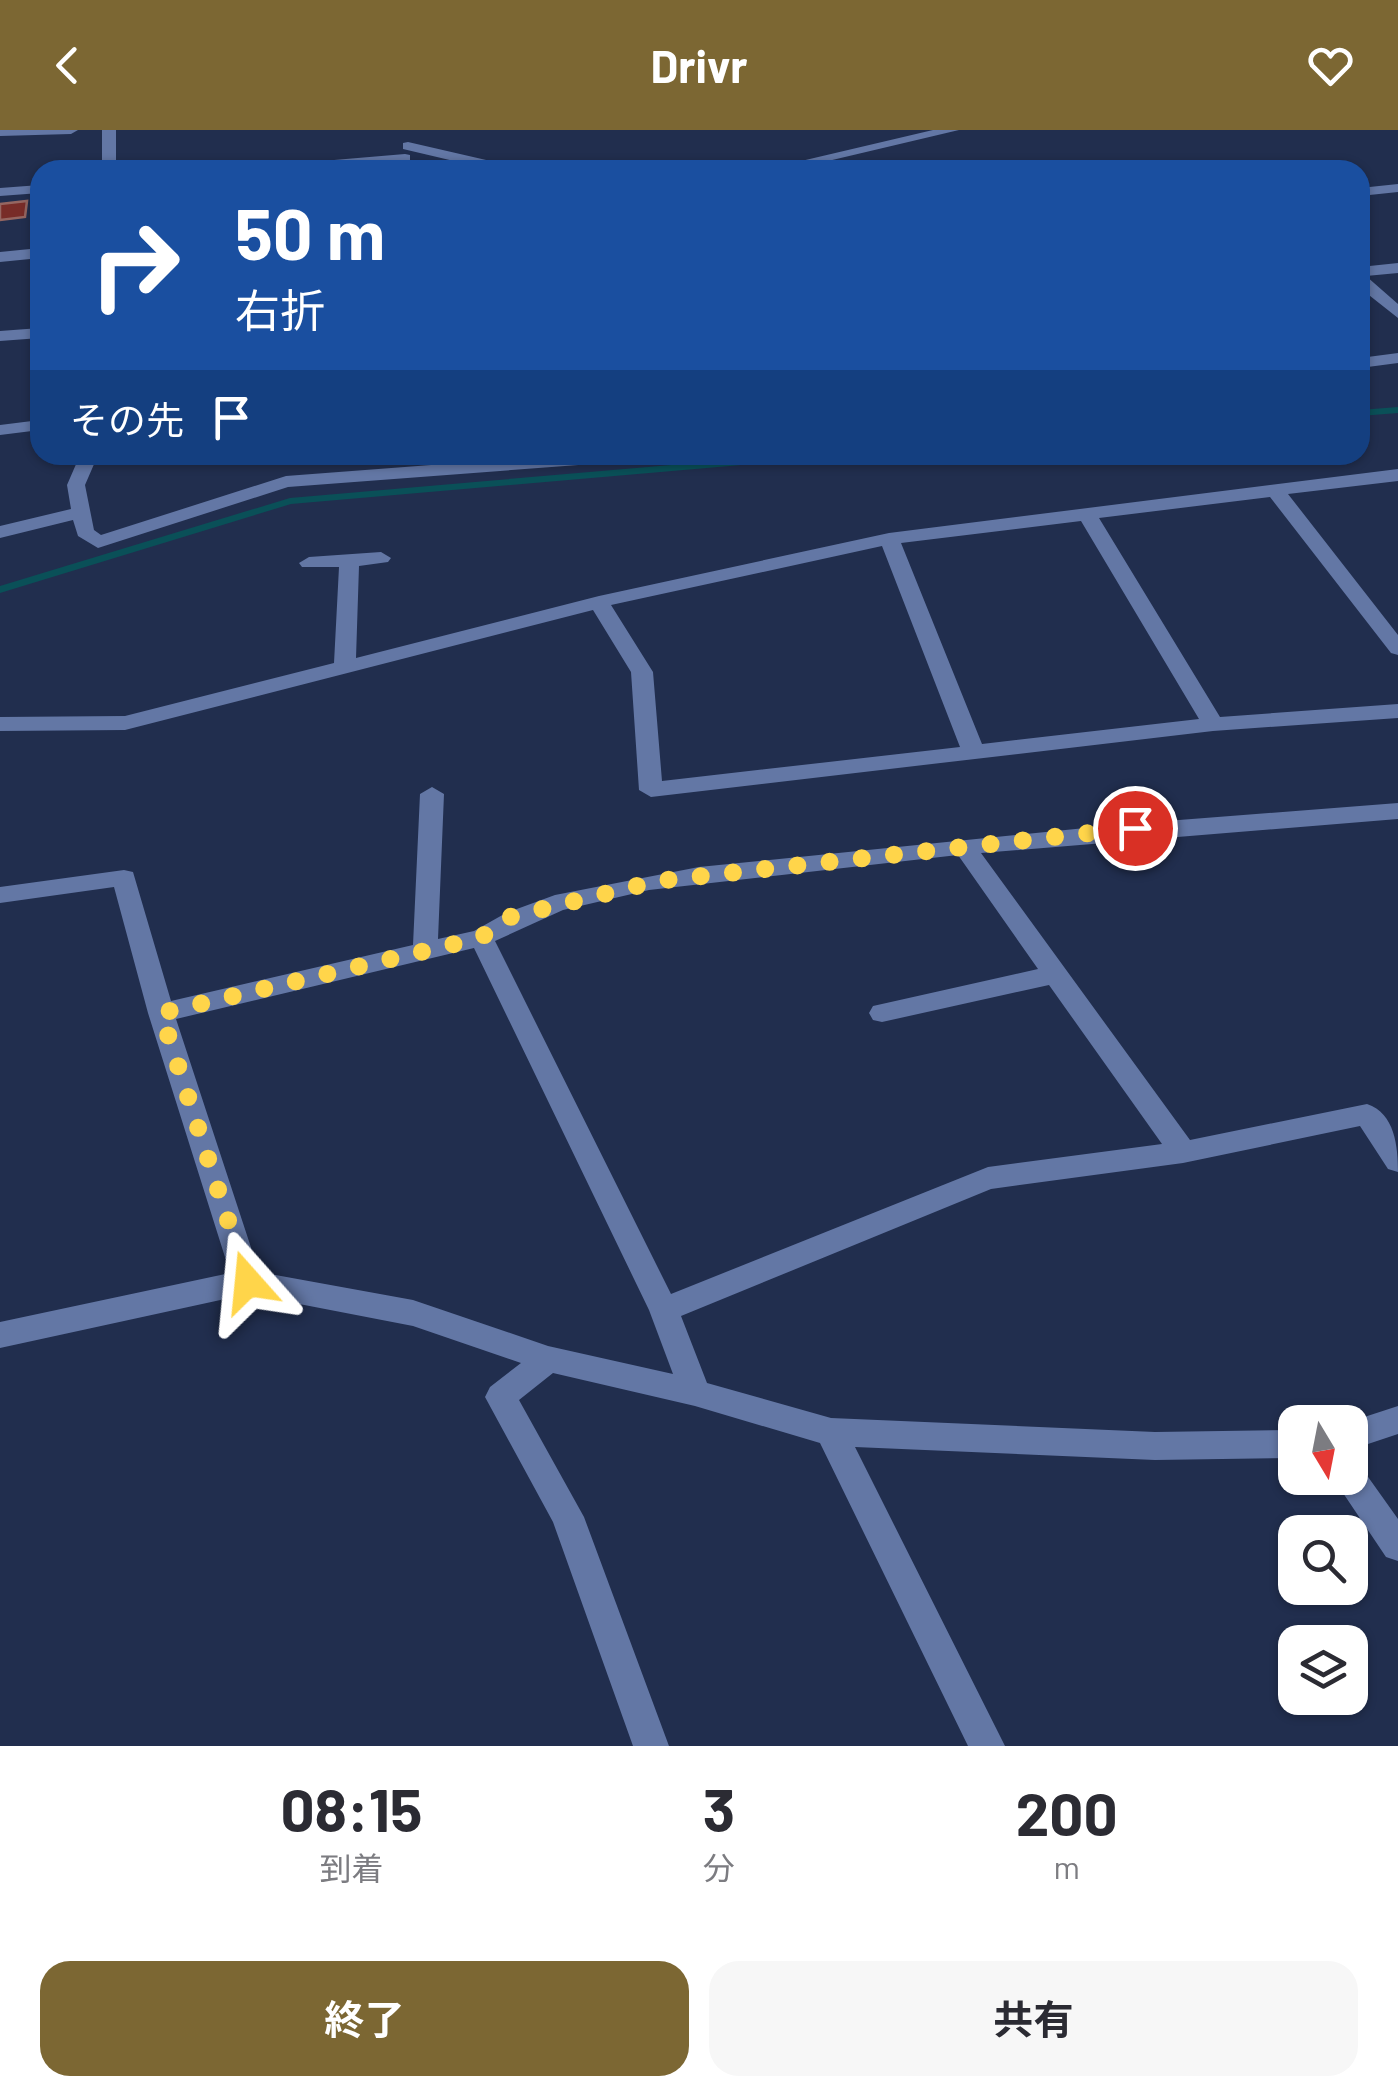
<!DOCTYPE html>
<html lang="ja">
<meta charset="utf-8">
<style>
:root{--surface:#fff;--page:#f7f7f7;--text:#2b2b33;--muted:#7c7c81;--accent:#7c6733}
body{margin:0;font-family:Barlow,"Noto Sans JP",sans-serif;background:var(--page);color:var(--text);height:100vh;display:flex;flex-direction:column;font-size:38px;white-space:nowrap}
*{box-sizing:border-box;margin:0}
p{font-size:32px;color:var(--muted)}
.icon{flex:none;width:55px;height:55px;fill:none;stroke:currentColor;stroke-width:2;stroke-linecap:round;stroke-linejoin:round}
.map{position:relative;height:1616px;overflow:hidden}
.side{display:flex;flex-direction:column;background:var(--surface);flex:1}
.side>*{flex:none}
.top-card{position:absolute;left:30px;top:30px;width:1340px;height:305px;border-radius:30px;box-shadow:0 2px 8px #0004;background:#1a4fa0;color:#fff;overflow:hidden}
.needle{width:65px;rotate:170deg}
.fabs{position:absolute;left:1278px;top:1275px;display:grid;gap:20px}
.fabs a{display:grid;place-items:center;width:90px;height:90px;border-radius:20px;background:var(--surface);box-shadow:0 2px 8px #0004;font-size:50px}
.pin{position:absolute;display:grid;place-items:center;width:85px;height:85px;color:#fff;margin:-42px;border:5px solid #fff;border-radius:50%;box-shadow:0 2px 10px #0007}
.me{position:absolute;width:110px;margin:-55px;rotate:342deg;stroke-linejoin:round;filter:drop-shadow(0 0 8px #0008)}
.turn{display:flex;align-items:center;gap:35px;height:210px;padding:0 40px;font-size:45px}
.turn .icon{width:130px;height:130px;stroke-width:2.5}
.turn b{display:block;font-size:70px;line-height:85px}
.then{display:flex;align-items:center;height:95px;padding:0 40px;background:#0003;gap:20px;font-size:38px}
.eta{display:flex;justify-content:space-evenly;align-items:center;height:170px;text-align:center}
.eta b{font-size:60px;font-weight:700;line-height:70px}
.primary-button{display:flex;gap:20px;margin-top:auto;padding:20px 40px}
.primary-button a{flex:1;height:115px;border-radius:30px;background:var(--accent);color:#fff;font-size:40px;font-weight:700;line-height:115px;text-align:center}
.primary-button a+a{background:var(--page);color:var(--text)}
header{display:flex;justify-content:space-between;align-items:center;height:130px;padding:0 40px;background:var(--accent);color:#fff;font-size:45px;font-weight:700}
.map>svg:first-child{display:block}
.lines{fill:none;stroke-linecap:round;stroke-linejoin:round}
.stream{fill:#0a5058;fill-rule:evenodd}
.building{fill:#782c28;stroke:#956661;stroke-width:2.5}
.minor{fill:#6377a5;fill-rule:evenodd}
.route{stroke:#ffd54a;stroke-width:18;stroke-dasharray:0 32.4}
</style>
<header><svg class="icon" aria-label="back" viewBox="0 0 24 24"><path d="M15 5l-7 7 7 7"/></svg>Drivr<svg class="icon" aria-label="heart" viewBox="0 0 24 24"><path d="M12 20l-8-8c-3-5 5-10 8-4 3-6 11-1 8 4z"/></svg></header>
<div class="map">
<svg width="1398" height="1616" viewBox="0 0 1398 1616">
<rect width="100%" height="100%" fill="#212e4e"/>
<g class="lines">
<path class="stream" d="M1398,277V283L1360,286V280Z
M786,325H826L821,328L291,374L0,463V456L290,368Z"/>
</g>
<path class="building" d="M27,71L25,87L0,90V74Z"/>
<g class="lines">
<path class="minor" d="M0,0H78L71,4L0,6Z
M102,0H116V40H102Z
M933,0H959L790,40H763Z
M408,12L516,37L518,40H492L403,19V13Z
M405,24L410,25V31L315,40H256L263,36Z
M1398,54V62L1360,66V58Z
M40,55V63L0,66V58Z
M40,118V128L0,132V122Z
M1398,133V143L1366,146L1398,174V188L1360,158V137Z
M40,198V208L0,211V201Z
M1398,223V233L1360,238V228Z
M40,290V300L0,305V295Z
M80,325H98L85,355L94,400L101,405L286,346L561,325H641L632,331L288,357L98,418L78,406L73,390L0,408V396L71,379L67,355Z
M1398,339V351L1288,364L1398,505V525L1391,523L1270,367L1099,388L1220,587L1398,574V588L1213,601L651,667L639,660L631,542L593,480L125,600L0,601V587L125,586L334,533L339,437H302L299,433L309,427L381,422L391,428L388,432L359,436L356,528L599,466L889,403ZM1081,391L1199,589L982,614L901,413ZM882,416L960,617L662,651L653,542L611,475Z
M432,657L444,664L438,809L474,801L506,783L555,765L699,737L1115,695L1398,673V689L981,723L1190,1010L1367,974C1395,983 1398,1017 1398,1042L1388,1039L1360,996L1183,1033L991,1059L681,1186L707,1253L831,1288L1155,1302L1295,1300V1328L1155,1330L855,1317L1005,1616H968L820,1313L695,1276L553,1243L519,1270L584,1387L669,1616H633L553,1392L485,1267L490,1257L521,1233L413,1196L248,1164L0,1218V1192L230,1143L148,883L114,757L0,773V757L124,740L133,742L171,871L413,815L420,664ZM958,725L1038,839L873,876L869,883L873,890L882,892L1049,855L1162,1014L988,1037L671,1164L495,811L563,780L649,760ZM474,818L649,1180L673,1244L548,1216L413,1170L259,1142L176,889Z
M1398,1276V1304L1350,1320L1349,1292Z
M1350,1333L1361,1337L1398,1389V1431L1386,1427L1339,1357L1334,1348H1350Z"/>
</g>
<g class="lines">
<path class="route" d="M248,1152L161,883L480,808L510,787L657,751L1135,698"/>
</g>
</svg>
<div class="fabs">
<a><svg class="needle" viewBox="-14 -14 28 28"><path d="M0-13l5 13h-10z" fill="#e53935"/><path d="M0 13l5-13h-10z" fill="#7c7c81"/></svg></a>
<a><svg class="icon" aria-label="search" viewBox="0 0 24 24"><circle cx="10" cy="10" r="6"/><path d="M15 15l6 6"/></svg></a>
<a><svg class="icon" aria-label="layers" viewBox="0 0 24 24"><path d="M12 4l9 5-9 5-9-5zM3 14l9 5 9-5"/></svg></a>
</div>
<div class="pin" style="left:1135px;top:698px;background:#d93025"><svg class="icon" aria-label="arrive" viewBox="0 0 24 24"><path d="M6 21V4h12l-3 4 3 4H6"/></svg></div>
<svg class="me" style="left:248px;top:1152px" viewBox="-20 -20 40 40"><path d="M0-17L14 15 0 8-14 15z" fill="#ffd54a" stroke="#fff" stroke-width="4"/></svg>
<div class="top-card">
<div class="turn"><svg class="icon" aria-label="right" viewBox="0 0 24 24"><path d="M7 20v-9h11M14 6l5 5-5 5"/></svg><div><b>50 m</b>右折</div></div>
<div class="then">その先<svg class="icon" aria-label="arrive" viewBox="0 0 24 24"><path d="M6 21V4h12l-3 4 3 4H6"/></svg></div>
</div>
</div>
<section class="side">
<div class="eta">
<div><b>08:15</b><p>到着</p></div>
<div><b>3</b><p>分</p></div>
<div><b>200</b><p>m</p></div>
</div>
<div class="primary-button"><a>終了</a><a>共有</a></div>
</section>
